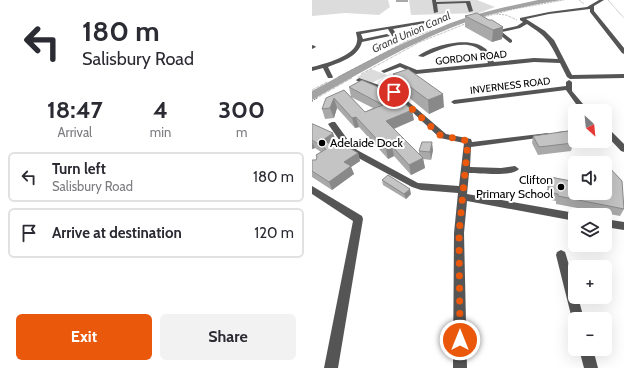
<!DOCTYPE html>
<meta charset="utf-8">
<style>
:root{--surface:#fff;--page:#f2f2f3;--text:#2b2b33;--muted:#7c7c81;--line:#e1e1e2;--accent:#ea580c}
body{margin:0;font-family:Cabin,sans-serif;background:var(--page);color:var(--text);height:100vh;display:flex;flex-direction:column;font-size:15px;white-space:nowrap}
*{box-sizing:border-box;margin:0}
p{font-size:13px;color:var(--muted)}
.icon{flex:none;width:22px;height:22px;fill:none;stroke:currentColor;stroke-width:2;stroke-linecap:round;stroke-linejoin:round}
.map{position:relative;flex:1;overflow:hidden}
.drawer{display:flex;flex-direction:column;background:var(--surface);width:312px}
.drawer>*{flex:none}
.top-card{background:#fff;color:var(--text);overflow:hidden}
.needle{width:26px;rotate:153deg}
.tools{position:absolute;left:256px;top:104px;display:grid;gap:8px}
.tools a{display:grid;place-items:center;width:44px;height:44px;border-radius:6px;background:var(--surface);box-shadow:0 4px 16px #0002;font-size:20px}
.pin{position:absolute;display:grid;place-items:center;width:34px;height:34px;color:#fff;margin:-17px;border:2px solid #fff;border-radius:50%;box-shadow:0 1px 4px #0007}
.me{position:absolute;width:44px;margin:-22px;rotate:0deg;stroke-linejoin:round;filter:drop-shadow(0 0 3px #0008)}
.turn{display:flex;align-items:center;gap:14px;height:84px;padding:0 16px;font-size:18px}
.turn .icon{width:52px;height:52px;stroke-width:2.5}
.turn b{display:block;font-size:28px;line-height:34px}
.eta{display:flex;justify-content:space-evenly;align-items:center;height:68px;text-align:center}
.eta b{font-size:24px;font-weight:700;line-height:28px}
.primary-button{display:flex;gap:8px;margin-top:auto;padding:8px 16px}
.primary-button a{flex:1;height:46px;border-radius:6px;background:var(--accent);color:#fff;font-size:16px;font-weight:700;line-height:46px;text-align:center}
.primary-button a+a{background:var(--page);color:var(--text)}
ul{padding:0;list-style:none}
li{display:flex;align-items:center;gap:12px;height:50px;margin:0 8px 6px;padding:0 8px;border:2px solid var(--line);border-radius:6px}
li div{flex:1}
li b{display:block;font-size:15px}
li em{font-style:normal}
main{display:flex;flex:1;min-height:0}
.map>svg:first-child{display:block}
.green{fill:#dcdcdc}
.water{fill:#a3a3a3}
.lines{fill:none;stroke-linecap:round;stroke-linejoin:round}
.path-far1{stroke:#777;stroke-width:1;stroke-dasharray:0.5 1;stroke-linecap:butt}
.path{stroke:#777;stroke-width:1.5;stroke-dasharray:1 1.5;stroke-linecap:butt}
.minor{fill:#555;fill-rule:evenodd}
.wall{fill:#a9a9a9}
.shaded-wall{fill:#898989}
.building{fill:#c4c4c4;stroke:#898989}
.route{stroke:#ea580c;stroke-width:7;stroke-dasharray:0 12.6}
.poi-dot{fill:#000;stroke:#fff;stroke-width:1.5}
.labels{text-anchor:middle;stroke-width:4;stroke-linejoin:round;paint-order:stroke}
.far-street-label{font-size:10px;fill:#000;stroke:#fff}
.far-water-label{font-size:11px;font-style:italic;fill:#444;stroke:#fff}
.poi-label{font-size:12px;fill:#000;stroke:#fff;text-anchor:start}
</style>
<main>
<section class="drawer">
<div class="top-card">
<div class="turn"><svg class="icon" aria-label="left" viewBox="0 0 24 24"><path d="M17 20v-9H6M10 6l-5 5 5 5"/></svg><div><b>180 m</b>Salisbury Road</div></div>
</div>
<div class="eta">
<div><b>18:47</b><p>Arrival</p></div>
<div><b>4</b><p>min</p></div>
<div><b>300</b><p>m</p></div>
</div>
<ul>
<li><svg class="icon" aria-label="left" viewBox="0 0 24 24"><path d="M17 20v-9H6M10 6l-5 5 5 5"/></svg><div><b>Turn left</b><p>Salisbury Road</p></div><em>180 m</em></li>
<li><svg class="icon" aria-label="arrive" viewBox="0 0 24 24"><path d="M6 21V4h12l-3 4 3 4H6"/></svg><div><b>Arrive at destination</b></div><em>120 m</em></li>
</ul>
<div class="primary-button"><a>Exit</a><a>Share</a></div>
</section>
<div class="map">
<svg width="312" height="368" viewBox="0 0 312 368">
<rect width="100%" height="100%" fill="#fff"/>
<path class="green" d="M0,0H76L78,7L67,15L33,13L0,16Z
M97,0H165L183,7L167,13L99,15Z
M59,69L75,75L60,83L45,77Z"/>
<path class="water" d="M226,0H249C219,5 189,11 160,20C104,39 52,71 0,100V91C42,68 84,45 129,27C160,14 193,7 226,0Z"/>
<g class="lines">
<path class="path-far1" d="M267,0L272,4
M296,0L312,18
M184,14L194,15L205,20
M172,17L202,9L252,0
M49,74L108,42L153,24
M26,77L106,35L121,30
M0,90L15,82
M3,99L40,78"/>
<path class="path" d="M0,101L5,98"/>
<path class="minor" d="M120,0H124V2L158,1L161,11L157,12L154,3L125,4L126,12L122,13Z
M287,0H292L282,6V11L312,48V54L310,53L278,12V9L237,14L214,19L233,31L242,40L260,75L312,74V78L258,79L255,77L248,63L222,62L104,74L88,67L72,73L69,71L88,63L105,70L176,63C175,59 173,55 170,52C157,36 125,50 111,57L106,56C120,45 159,35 174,49C177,52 180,58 182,62L222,58L246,59C237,40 233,36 215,24L208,28L190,32L200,40V42L198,43L183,31L205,26L211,22L208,20V18L237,12L275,7Z
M112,21H114V23L81,29L87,38L84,40L82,39L76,29L49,34L51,39L75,34L78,36L50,42C46,57 29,62 16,67L21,77L20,78H16L11,68L0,71V67C12,64 44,56 45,41C46,38 44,35 44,32Z
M124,22H126V24L106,27L104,26Z
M0,45L3,46L4,47L0,49Z
M47,78L84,91L134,134L159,139L160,142L236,133L237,135L236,137H233L159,147L158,167L189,168L203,166L207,169C200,177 168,173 157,173L155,194L263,213L267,215H263V221L155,201L152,233L155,368H141L142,233L146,193L109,190L100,187L39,154L30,144L16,124L20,122H23L36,140L45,150L106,183L147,186L152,143L128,138L80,93L45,81L44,80Z
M257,80L260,82V91L277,111H269L254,90L142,104L139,102L142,100L254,86V82Z
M293,128H296L312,144V152L309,151L293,134Z
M263,130V134L246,136L242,134L246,132Z
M0,186L50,216L51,219L26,368H12L41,221L0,194Z
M293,219L312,222V230L293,227Z
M249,250L253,252L254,255L263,286V297H266L272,319H263V324L260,319L244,255L245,252Z
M267,349H281L286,368H272Z"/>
</g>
<path class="wall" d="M84,0H96V2H84Z
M153,16L177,20L191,27L190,39L180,42L153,27Z
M81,74L132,107L117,114L84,87Z
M37,87L102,120L82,129L107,154V151L121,150L119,160L111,159L113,168L99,175L82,156L76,159L47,127L43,128L25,108L22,118L13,119L10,109L32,90L53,112L61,108L39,97Z
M0,124L24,141L19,144L25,148L46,153L48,161L39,167L42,174L20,190L0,177V160H4L5,158L4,155L9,152L3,148L0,149Z
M221,136L262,140L259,151L226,155L220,143Z
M238,177L258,181L259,178L312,209L308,216L244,204V201L239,200L240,196L234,194Z
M70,180L99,194L94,199L71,185Z"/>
<path class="shaded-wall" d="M191,27L190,39L180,42L181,30Z
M131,94L132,107L117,114L116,100Z
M22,98L25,108L22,118L18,108Z
M100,110L102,120L76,131L74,121Z
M44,117L47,127L43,128L40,118Z
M21,133L24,141L14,147L11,140Z
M0,141L3,148L0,149Z
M120,142L121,150L119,160L118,152Z
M80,146L82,156L76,159L74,149Z
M46,153L48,161L39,167L42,174L20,190L17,182L32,162Z
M111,158L113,168L99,175L97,165Z
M98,189L99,194L94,199L92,194Z"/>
<path class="building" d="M165,13L177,20H180L191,27L181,30L153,16Z
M96,69L131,94L116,100L81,74Z
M50,80L82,94L100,110L74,121L111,158L97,165L80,146L74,149L44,117L40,118L22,98L18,108L10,109L14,98L32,90L53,112L71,105L37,87Z
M0,124H1L21,133L11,140L25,148L31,144L46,153L32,162L39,166L17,182L0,171V160H4L5,157L4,155L14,149L0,140Z
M256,131L262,140L260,141L261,143L227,147L221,136Z
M110,142H120L118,152L107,151Z
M293,163L310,181L312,209L246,196V194L241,193L242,188L236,187L238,177L259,181V178H263V193H293Z
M76,175L98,189L92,194L70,180Z"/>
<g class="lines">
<path class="route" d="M82,92L128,135L156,141L147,233L148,340"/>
</g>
<g class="poi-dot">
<circle cx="10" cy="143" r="4"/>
<circle cx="249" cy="187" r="4"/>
</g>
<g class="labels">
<g class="far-street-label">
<text transform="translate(159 57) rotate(-6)" y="4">GORDON ROAD</text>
<text transform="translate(198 85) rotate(-7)" y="4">INVERNESS ROAD</text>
</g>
<g class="far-water-label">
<text transform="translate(99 32) rotate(-24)" y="4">Grand Union Canal</text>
</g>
<g class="poi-label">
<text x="18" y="147">Adelaide Dock</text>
<text x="241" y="184" text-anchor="end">Clifton<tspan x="241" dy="14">Primary School</tspan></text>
</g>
</g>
</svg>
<div class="tools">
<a><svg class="needle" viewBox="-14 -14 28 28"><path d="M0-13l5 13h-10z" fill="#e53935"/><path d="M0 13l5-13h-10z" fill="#7c7c81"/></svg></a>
<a><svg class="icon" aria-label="sound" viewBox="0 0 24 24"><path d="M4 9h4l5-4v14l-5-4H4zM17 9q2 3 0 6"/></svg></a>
<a><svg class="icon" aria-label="layers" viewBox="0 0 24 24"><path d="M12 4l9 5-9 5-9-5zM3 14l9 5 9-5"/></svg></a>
<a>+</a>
<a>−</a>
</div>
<div class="pin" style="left:82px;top:92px;background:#d93025"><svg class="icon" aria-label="arrive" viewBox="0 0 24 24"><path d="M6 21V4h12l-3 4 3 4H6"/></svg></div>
<svg class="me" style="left:148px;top:340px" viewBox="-20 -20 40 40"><circle r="17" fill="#ea580c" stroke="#fff" stroke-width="3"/><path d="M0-11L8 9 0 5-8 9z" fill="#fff"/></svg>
</div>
</main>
